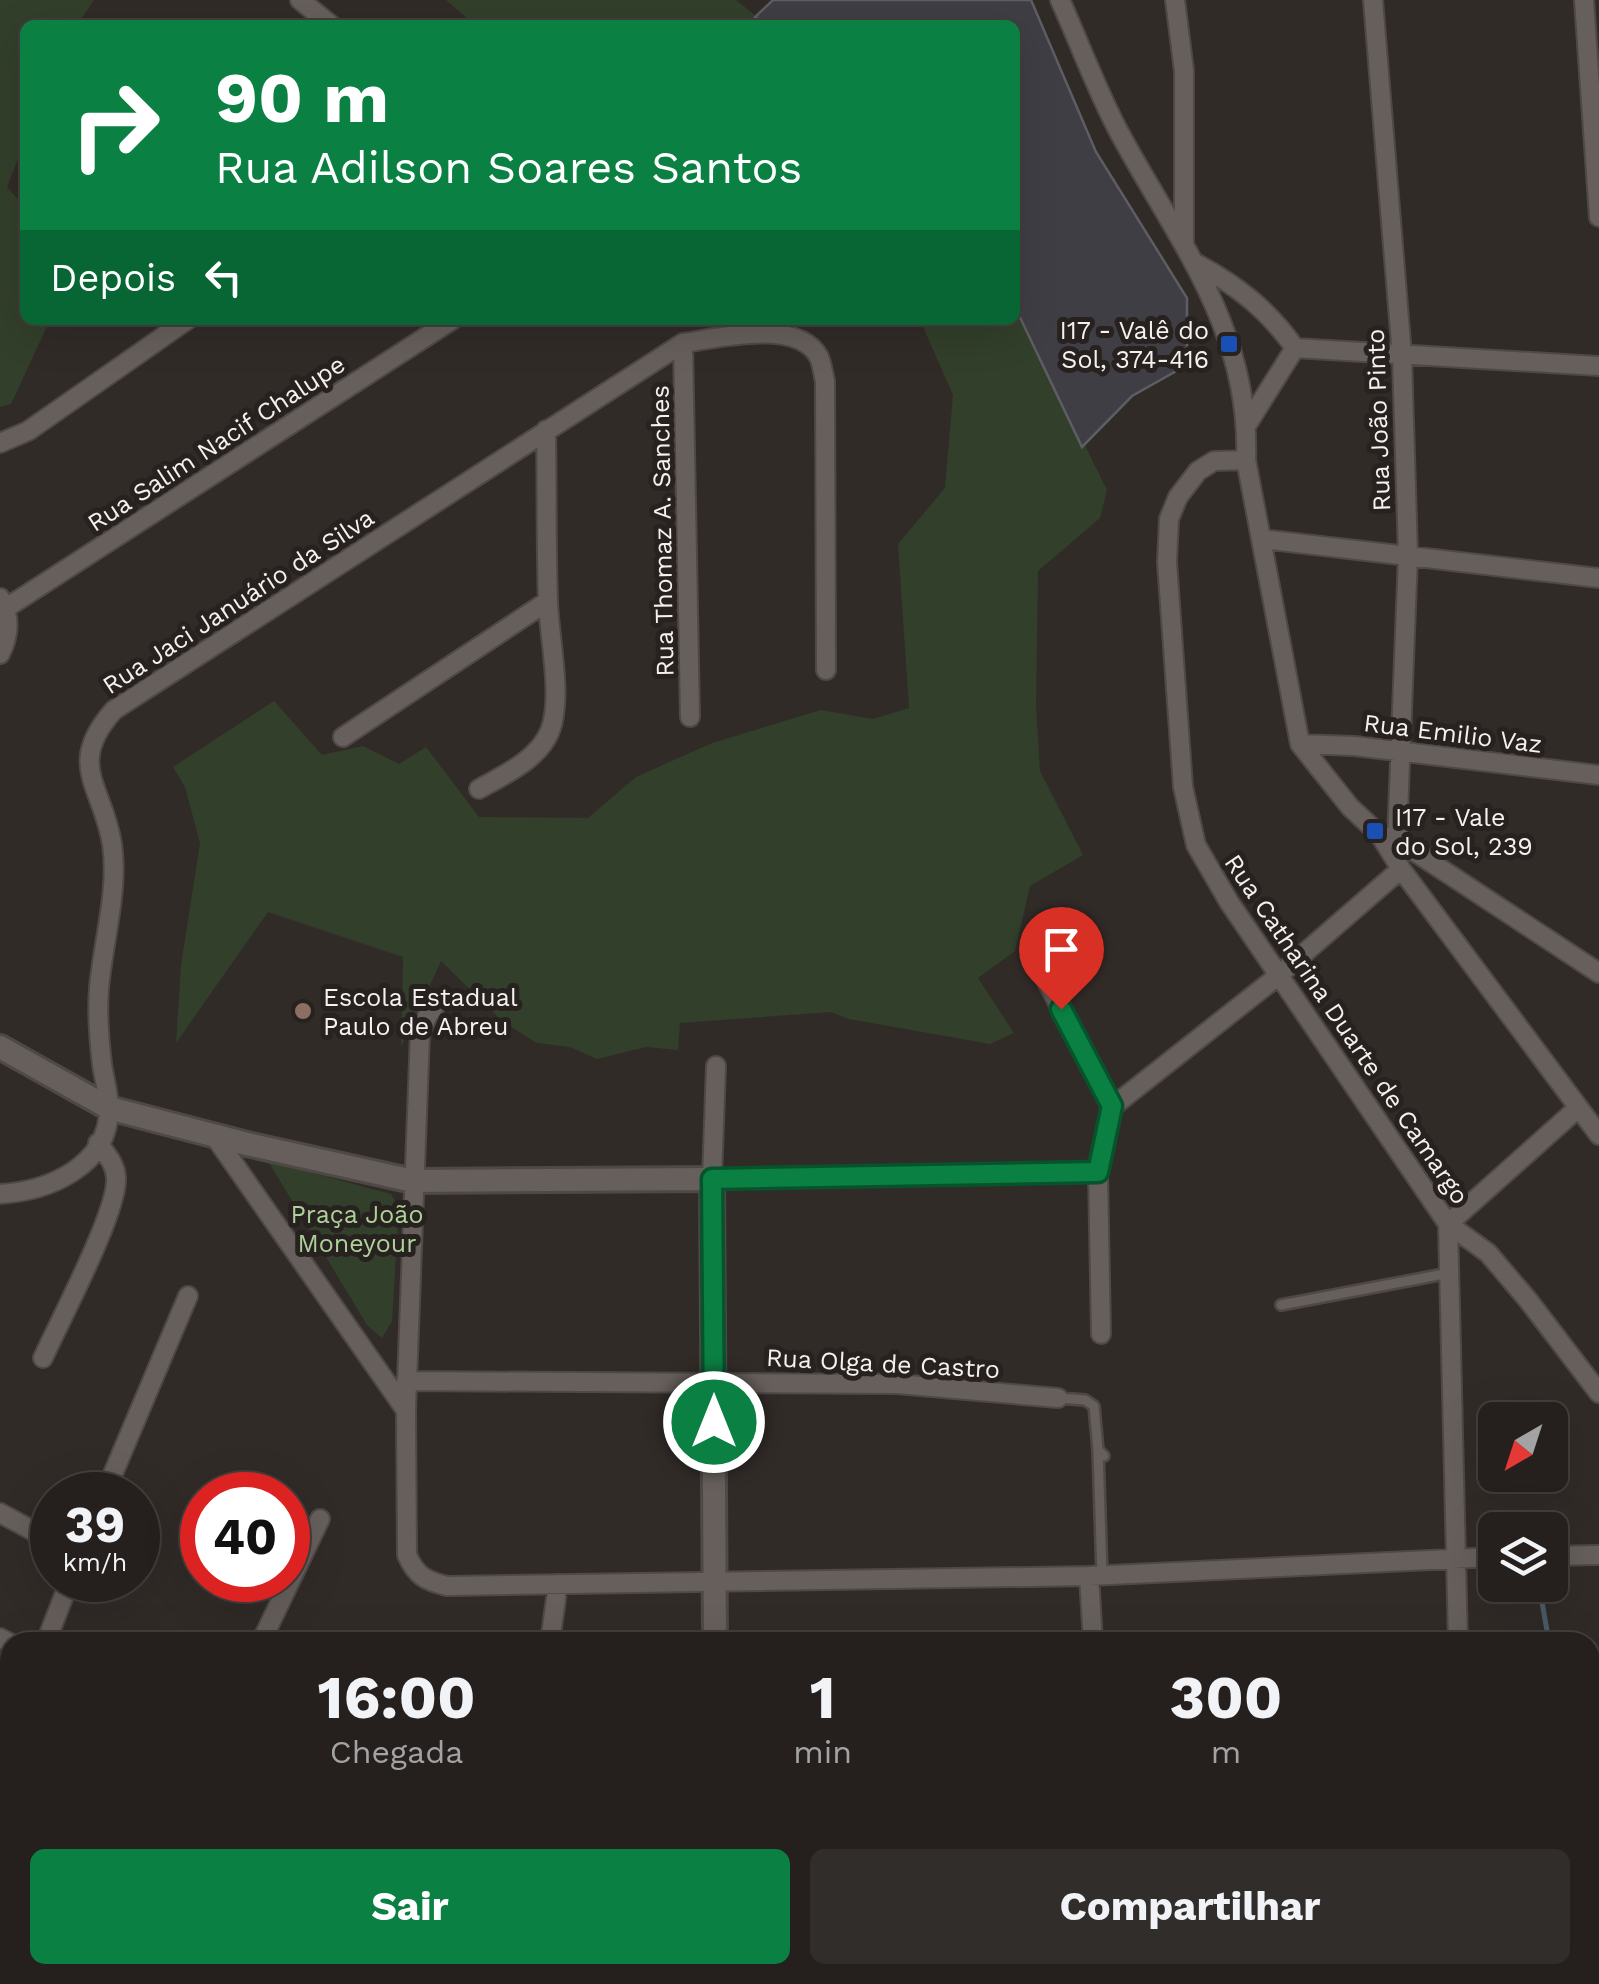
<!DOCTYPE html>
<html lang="pt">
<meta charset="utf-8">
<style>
:root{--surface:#25201e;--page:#312d2b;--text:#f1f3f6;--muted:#a3a3a4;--line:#423e3c;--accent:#0b8043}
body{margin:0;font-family:"Work Sans",sans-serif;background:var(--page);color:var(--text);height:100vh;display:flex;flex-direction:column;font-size:38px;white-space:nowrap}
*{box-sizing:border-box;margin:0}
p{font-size:32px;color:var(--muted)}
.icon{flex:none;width:55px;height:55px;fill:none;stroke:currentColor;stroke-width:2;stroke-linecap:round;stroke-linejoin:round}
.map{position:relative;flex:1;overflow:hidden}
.details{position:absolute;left:0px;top:1632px;width:1600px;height:352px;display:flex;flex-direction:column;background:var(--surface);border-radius:30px 30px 0 0;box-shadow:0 10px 40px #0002,0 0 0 2px var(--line)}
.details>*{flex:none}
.guide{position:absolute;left:20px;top:20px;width:1000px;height:305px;border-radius:15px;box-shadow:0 10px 40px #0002,0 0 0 2px var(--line);background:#0b8043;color:#fff;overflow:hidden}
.needle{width:65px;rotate:219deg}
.fabs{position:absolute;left:1478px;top:1402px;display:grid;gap:20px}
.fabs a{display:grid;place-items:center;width:90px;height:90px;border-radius:15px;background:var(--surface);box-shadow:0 10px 40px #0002,0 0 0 2px var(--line);font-size:50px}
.speed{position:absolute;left:30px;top:1472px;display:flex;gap:20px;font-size:50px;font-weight:700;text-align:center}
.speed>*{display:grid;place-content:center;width:130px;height:130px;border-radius:50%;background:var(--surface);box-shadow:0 10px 40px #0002,0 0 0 2px var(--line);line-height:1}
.speed small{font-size:25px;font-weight:400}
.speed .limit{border:15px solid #d22;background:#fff;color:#111}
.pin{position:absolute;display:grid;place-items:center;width:85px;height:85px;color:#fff;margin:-102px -42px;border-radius:50% 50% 50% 0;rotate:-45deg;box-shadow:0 0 10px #0007}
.pin .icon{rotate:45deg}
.me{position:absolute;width:110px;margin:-55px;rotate:0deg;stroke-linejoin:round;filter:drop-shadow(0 0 8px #0008)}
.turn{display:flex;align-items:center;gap:35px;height:210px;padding:0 30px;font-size:45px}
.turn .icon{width:130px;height:130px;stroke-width:2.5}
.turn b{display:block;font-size:70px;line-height:85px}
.then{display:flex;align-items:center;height:95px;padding:0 30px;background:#0003;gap:20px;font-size:38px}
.eta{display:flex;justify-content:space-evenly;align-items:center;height:170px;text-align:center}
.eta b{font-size:60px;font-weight:700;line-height:70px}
.button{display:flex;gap:20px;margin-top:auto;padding:20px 30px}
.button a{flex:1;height:115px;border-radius:15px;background:var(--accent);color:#fff;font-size:40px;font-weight:700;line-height:115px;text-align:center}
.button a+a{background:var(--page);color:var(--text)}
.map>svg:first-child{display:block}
.green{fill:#323f2a}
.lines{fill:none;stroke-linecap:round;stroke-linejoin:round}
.stream{stroke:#4a5d69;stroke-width:5}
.building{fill:#3f3e44;stroke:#5e5d63;stroke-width:2.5}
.service-casing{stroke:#4e4946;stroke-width:14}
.minor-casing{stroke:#4e4946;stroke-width:22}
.tertiary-casing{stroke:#4e4946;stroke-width:28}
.service{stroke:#665f5c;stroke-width:9}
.minor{stroke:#665f5c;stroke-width:18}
.tertiary{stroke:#665f5c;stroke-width:22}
.route-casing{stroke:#07532c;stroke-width:25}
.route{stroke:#0b8043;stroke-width:18}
.transit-dot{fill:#1a4fb4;stroke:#27221f;stroke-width:4}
.education-dot{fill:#8d6e63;stroke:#27221f;stroke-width:4}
.labels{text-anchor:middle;stroke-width:10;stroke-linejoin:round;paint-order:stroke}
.poi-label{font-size:25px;fill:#f5f1ef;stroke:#27221f;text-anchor:start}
.street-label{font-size:25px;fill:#f5f1ef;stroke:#27221f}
.park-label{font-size:25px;fill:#aed199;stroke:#27221f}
</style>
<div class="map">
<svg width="1599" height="1984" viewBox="0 0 1599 1984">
<rect width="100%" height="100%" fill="#312b28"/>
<path class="green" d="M0,0H94L77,25H25V141L7,187L25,207V320H50L11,404L0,407Z
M446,0H736L767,25H475Z
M1015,303L1107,490L1100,518L1038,571L1036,705L1040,771L1083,855L1030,886L1015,951L978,978L1014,1033L990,1044L849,1019L831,1012L680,1023L678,1050L646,1047L597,1059L570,1047L537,1043L503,1022L441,961L401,1047L403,957L268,912L176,1043L181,965L200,843L185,787L173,767L274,701L322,755L363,746L399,764L426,747L479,817L588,818L636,777L712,743L821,710L873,719L909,708L898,544L945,488L953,395L920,320H1015Z
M268,1161L391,1194L399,1207L392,1321L382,1338L367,1325Z
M13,1975H286L296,1984H8Z"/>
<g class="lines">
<path class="stream" d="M1539,1585L1549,1642
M1590,1789L1599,1832"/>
</g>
<path class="building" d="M773,0H1031L1096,152L1187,298V365L1132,396L1082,447L1015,307V25H767L755,17Z"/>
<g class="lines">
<g class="service-casing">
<path id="service" d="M1281,1305L1449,1273
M1058,1398L1085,1400L1094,1406L1098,1450L1104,1456
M1098,1450L1102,1575
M0,1752L10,1730
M1,1799L10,1778
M0,1963L10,1948"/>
</g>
<g class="minor-casing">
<path id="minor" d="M300,0L331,25
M1060,0C1080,44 1097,91 1120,134C1178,241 1251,330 1246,460L1300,744L1350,807L1380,835L1397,840L1599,973
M1175,0L1184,71V244
M1373,0L1402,356L1408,555L1397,840
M1584,0L1599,217
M1197,264C1238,286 1268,310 1295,348L1599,366
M683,343L690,717
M1248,423L1295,348
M0,443L28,431L187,320
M1246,460L1214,461L1198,471L1178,497L1169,519L1167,562L1183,787L1196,845L1229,902L1448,1224L1458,1642
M1261,539L1599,578
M6,608L452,320
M0,654C9,636 11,617 0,598
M343,737L548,601
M1300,744L1354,746L1599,775
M479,789C505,774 538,760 550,731C563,698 549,637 548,601C546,544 547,487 546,430
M1380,835L1401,869L1599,1135
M1044,976L1112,1107L1098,1172L1101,1334
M439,1001L428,1015L420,1033L406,1409L407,1555C416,1576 426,1581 447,1586L1089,1576L1495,1557
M716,1066L712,1179L1098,1172
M1112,1107L1278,976L1401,869
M213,1134L405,1409
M0,1194C48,1191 108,1167 109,1109C109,1095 104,1079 102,1064C99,1039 97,1014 99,988C103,942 119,890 112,844C103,786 65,765 114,710L683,343C719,338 798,318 819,357C822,364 823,373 825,381L826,670
M1448,1224L1488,1253L1528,1300L1599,1393
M1448,1224L1578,1108
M43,1358C59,1322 119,1210 116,1177C115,1163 106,1154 98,1143
M406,1381L897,1384L1058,1398
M104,1495L188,1296
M0,1513L52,1541
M1550,1556L1599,1555
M1089,1576L1093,1642
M0,1638L10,1643
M46,1642L70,1580
M261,1642L320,1519
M550,1642L558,1584
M1590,1757L1599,1756
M1590,1956L1599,1955
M320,1975L323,1984
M1470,1975V1984
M495,1984L497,1975
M702,1984L985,1975
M1113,1984V1975"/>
</g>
<g class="tertiary-casing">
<path id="tertiary" d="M0,1047L109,1108L247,1144L413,1181L712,1179L715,1642
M718,1975L719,1984"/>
</g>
<use href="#service" class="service"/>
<use href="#minor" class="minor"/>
<use href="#tertiary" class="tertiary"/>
</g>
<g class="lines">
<g class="route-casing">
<path id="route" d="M714,1422L712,1179L1098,1172L1112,1106L1061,1009"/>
</g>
<use href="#route" class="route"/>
</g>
<g class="transit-dot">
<rect x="1219" y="334" width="20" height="20" rx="5"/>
<rect x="1365" y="821" width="20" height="20" rx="5"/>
</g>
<circle class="education-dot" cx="303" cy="1011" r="10"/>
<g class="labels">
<g class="poi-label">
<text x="1209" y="339" text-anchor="end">I17 - Valê do<tspan x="1209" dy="29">Sol, 374-416</tspan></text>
<text x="1395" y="826">I17 - Vale<tspan x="1395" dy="29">do Sol, 239</tspan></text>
<text x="323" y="1006">Escola Estadual<tspan x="323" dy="29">Paulo de Abreu</tspan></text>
</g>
<g class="street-label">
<text transform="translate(1378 420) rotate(-92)" y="9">Rua João Pinto</text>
<text transform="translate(216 443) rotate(-33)" y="9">Rua Salim Nacif Chalupe</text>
<text transform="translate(662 531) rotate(-91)" y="9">Rua Thomaz A. Sanches</text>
<text transform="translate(238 601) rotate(-33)" y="9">Rua Jaci Januário da Silva</text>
<text transform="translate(1453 733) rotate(7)" y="9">Rua Emilio Vaz</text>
<text transform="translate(1347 1029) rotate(56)" y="9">Rua Catharina Duarte de Camargo</text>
<text transform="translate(883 1363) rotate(3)" y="9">Rua Olga de Castro</text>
</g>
<g class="park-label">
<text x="357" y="1223">Praça João<tspan x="357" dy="29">Moneyour</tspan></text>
</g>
</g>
</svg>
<div class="fabs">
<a><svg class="needle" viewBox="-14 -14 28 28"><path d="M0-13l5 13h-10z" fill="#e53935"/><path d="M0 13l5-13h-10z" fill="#a3a3a4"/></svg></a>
<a><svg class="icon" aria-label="layers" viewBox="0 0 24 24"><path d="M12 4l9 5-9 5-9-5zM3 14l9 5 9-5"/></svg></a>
</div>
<div class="speed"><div>39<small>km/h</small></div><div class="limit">40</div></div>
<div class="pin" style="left:1061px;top:1009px;background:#d93025"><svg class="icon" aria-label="arrive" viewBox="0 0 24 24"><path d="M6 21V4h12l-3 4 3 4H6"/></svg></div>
<svg class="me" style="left:714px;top:1422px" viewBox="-20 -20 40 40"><circle r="17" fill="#0b8043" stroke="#fff" stroke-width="3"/><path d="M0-11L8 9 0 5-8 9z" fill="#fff"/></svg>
<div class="guide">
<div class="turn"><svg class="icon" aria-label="right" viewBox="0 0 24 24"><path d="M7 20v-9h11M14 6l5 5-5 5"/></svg><div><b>90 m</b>Rua Adilson Soares Santos</div></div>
<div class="then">Depois<svg class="icon" aria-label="left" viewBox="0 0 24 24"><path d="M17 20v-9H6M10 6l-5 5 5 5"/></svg></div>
</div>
<section class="details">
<div class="eta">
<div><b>16:00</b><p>Chegada</p></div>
<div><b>1</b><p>min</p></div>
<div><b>300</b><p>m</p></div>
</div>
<div class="button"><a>Sair</a><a>Compartilhar</a></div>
</section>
</div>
